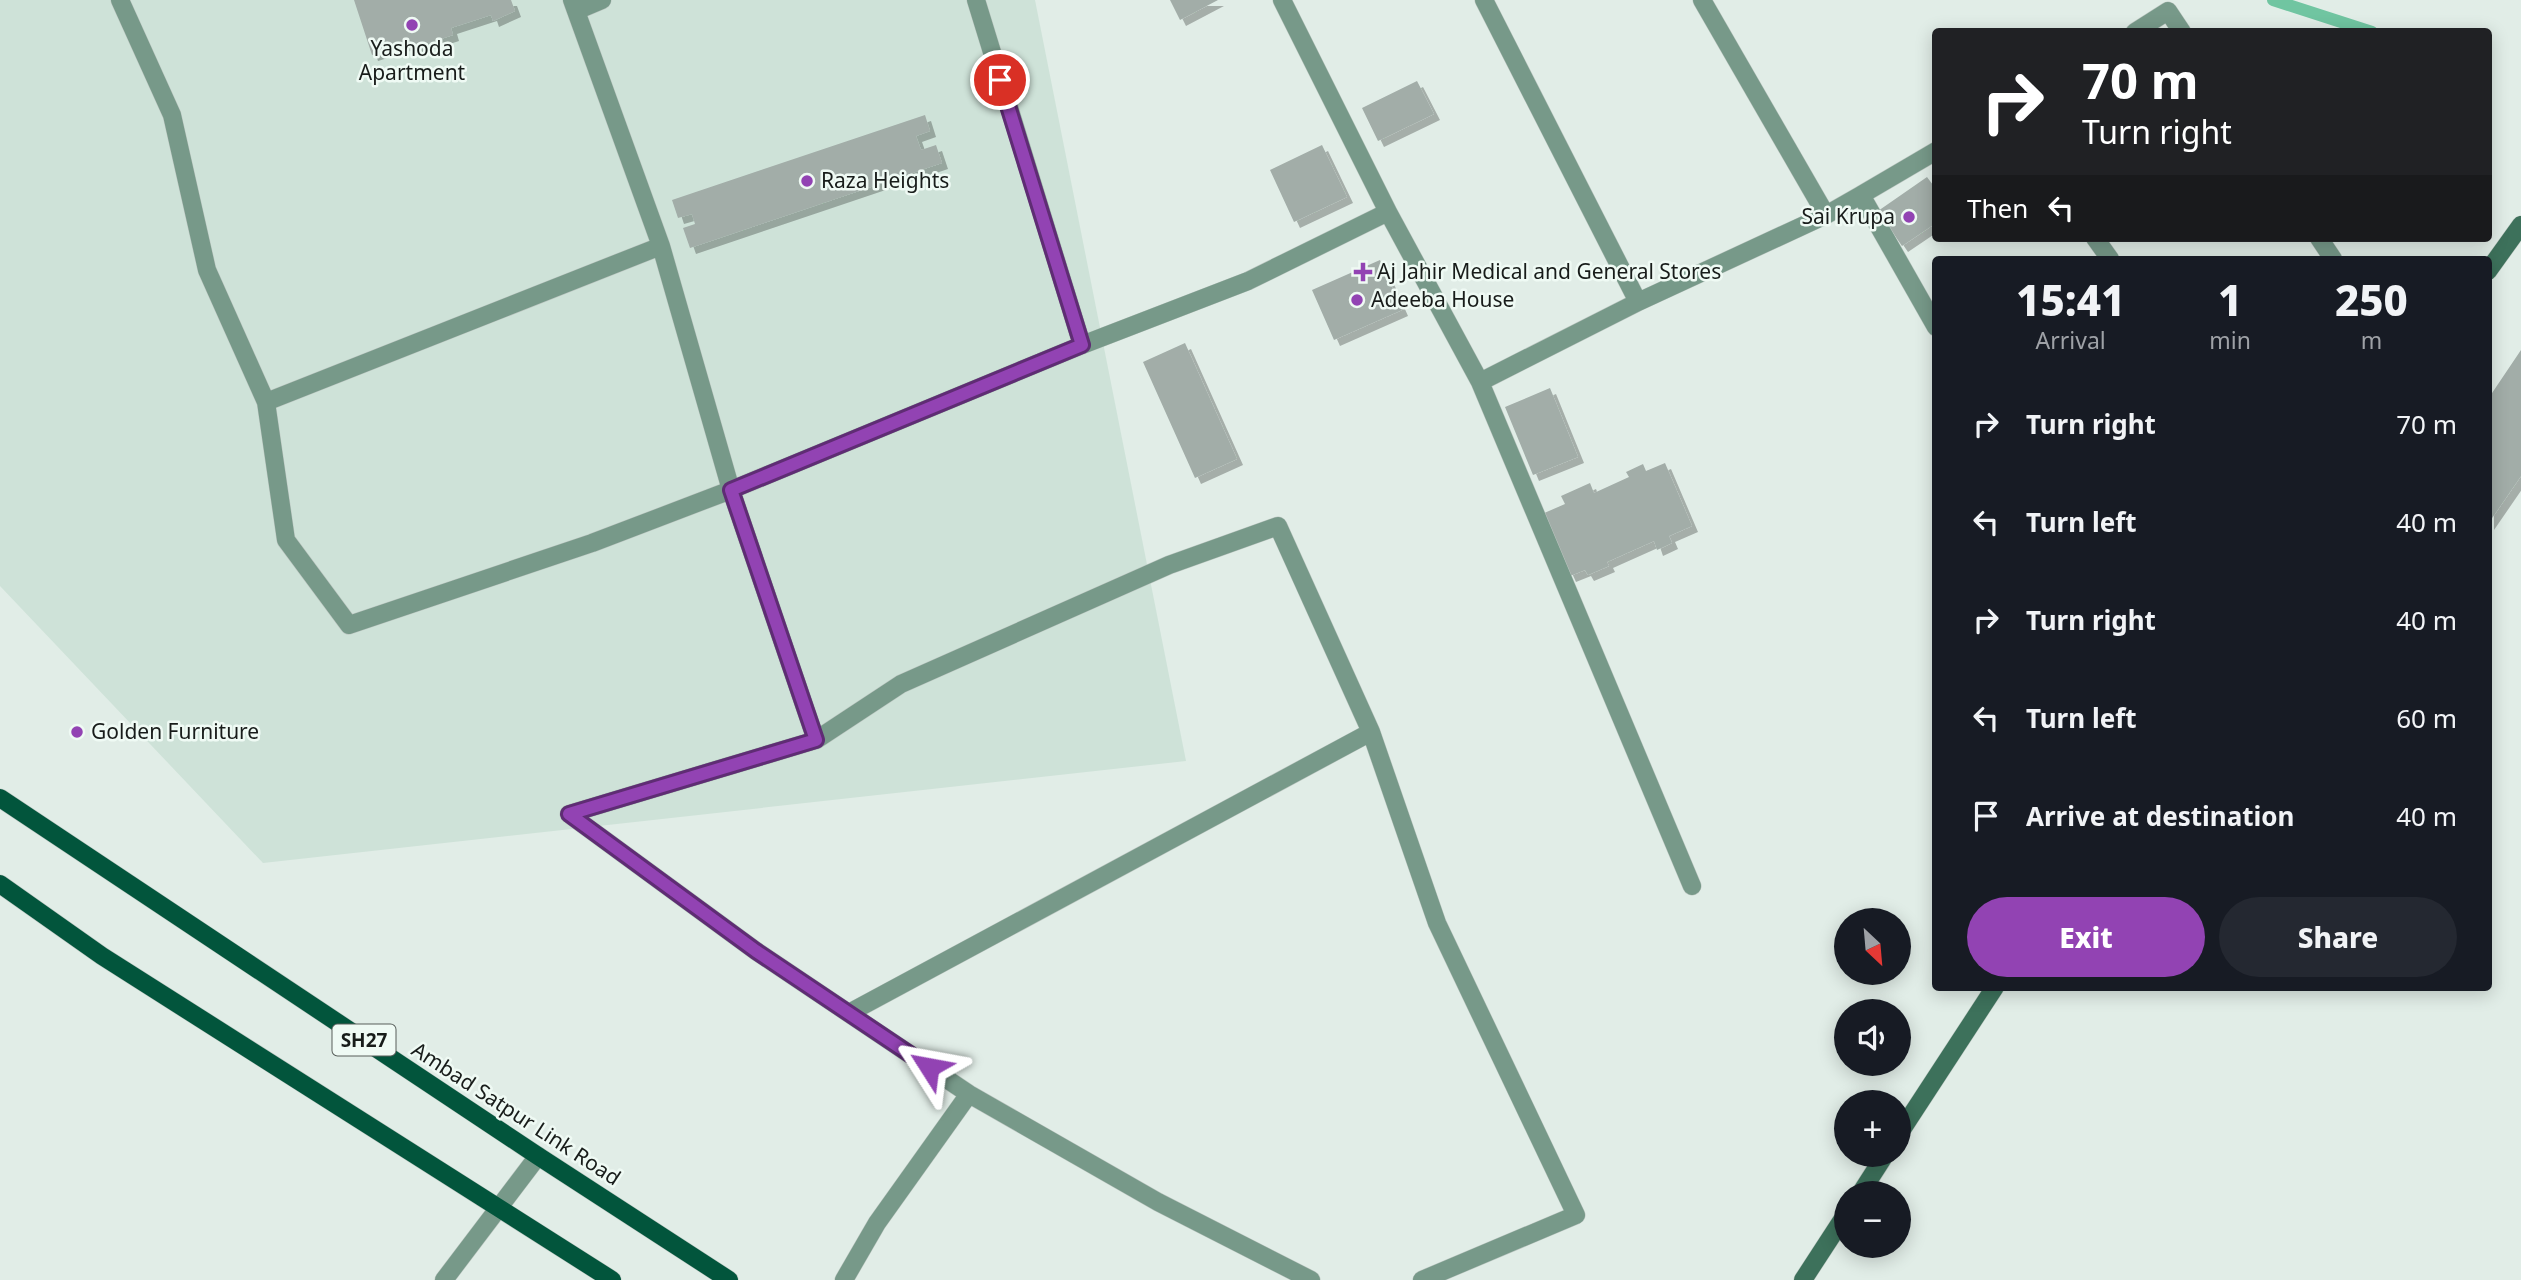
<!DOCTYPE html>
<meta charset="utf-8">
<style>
:root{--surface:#171b24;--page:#242831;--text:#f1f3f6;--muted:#9ea1a6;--accent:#9243b3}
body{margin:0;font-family:"Noto Sans",sans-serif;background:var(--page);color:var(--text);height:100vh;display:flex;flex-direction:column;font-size:26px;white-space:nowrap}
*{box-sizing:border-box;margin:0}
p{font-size:23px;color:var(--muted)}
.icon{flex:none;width:38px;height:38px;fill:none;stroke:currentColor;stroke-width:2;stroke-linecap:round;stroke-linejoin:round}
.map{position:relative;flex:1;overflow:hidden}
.side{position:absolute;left:1932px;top:256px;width:560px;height:735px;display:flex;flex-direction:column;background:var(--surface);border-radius:7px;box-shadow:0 4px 18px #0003}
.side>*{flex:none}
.top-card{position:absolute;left:1932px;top:28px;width:560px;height:214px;border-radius:7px;box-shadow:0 4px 18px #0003;background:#202124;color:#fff;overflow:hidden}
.needle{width:46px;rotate:154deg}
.controls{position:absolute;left:1834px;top:908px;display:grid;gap:14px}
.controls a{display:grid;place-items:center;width:77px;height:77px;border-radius:50%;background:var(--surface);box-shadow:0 4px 18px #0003;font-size:35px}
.pin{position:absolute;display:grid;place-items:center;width:60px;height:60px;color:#fff;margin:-30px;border:4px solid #fff;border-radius:50%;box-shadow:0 2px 7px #0007}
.me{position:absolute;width:77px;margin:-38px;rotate:304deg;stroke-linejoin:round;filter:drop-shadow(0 0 5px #0008)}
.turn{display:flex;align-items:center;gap:24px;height:147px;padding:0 35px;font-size:32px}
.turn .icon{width:91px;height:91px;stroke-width:2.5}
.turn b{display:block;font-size:49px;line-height:60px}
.then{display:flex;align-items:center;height:66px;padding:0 35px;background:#0003;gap:14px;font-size:26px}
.eta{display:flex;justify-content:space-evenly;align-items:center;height:119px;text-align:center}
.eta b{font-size:42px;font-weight:800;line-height:49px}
.action{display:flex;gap:14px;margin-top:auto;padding:14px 35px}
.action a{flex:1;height:80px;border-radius:42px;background:var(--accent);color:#fff;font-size:28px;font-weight:800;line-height:80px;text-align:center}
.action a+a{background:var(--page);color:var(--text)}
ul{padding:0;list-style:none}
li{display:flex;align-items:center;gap:21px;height:98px;padding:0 35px}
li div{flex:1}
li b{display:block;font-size:26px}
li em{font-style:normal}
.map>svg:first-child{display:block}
.built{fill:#cee2d8}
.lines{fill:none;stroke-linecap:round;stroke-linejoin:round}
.stream{stroke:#70c5a1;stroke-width:12}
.building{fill:#a2ada8;filter:url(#shadow)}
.street-casing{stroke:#bdc7c2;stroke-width:19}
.secondary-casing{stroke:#bdc7c2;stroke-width:19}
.primary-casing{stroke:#bdc7c2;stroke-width:19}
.street{stroke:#779989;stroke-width:18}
.secondary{stroke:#3d715b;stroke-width:18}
.primary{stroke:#02553c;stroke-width:18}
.route-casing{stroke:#5f2c74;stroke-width:18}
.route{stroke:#9243b3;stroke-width:12}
.poi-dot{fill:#9243b3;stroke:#effaf4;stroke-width:2.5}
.labels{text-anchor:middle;stroke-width:5;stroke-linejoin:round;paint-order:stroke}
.shield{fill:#effaf4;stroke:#585f5b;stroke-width:2}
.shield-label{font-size:19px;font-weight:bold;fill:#181c1a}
.poi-label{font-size:21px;fill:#181c1a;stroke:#effaf4;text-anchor:start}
.street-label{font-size:21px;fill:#181c1a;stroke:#effaf4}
</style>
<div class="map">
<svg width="2521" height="1280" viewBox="0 0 2521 1280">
<defs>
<filter id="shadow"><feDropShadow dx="6" dy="6" stdDeviation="0" flood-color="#0004"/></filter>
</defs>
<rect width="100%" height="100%" fill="#e1ede7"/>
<path class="built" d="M0,0H1035L1186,761L263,863L0,586Z"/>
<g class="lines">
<path class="stream" d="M2273,0L2372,32"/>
</g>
<path class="building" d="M354,0H511L515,11L493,21L491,15L451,28L453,35L416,47L414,42L372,55Z
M1170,0H1218L1180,20Z
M1417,81L1434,114L1378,141L1362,108Z
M925,115L930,131L916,136L921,150L936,145L942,163L690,248L683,228L695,224L692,214L678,218L672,200Z
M1322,145L1347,197L1294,222L1270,170Z
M1927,177L1936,189V223L1902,246L1878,211Z
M1380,260L1402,310L1334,340L1312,290Z
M1185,343L1237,459L1195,478L1143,362Z
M2521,350V476L2488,524V399Z
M1550,388L1578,457L1533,475L1505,407Z
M1665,463L1692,526L1669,536L1672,543L1657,550L1654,541L1607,562L1609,566L1588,575L1585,570L1570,576L1542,514L1565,504L1561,496L1590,483L1594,493L1629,477L1626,472L1643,464L1646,471Z"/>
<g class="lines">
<g class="street-casing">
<path id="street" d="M120,0L172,115L207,270L266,402L286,540L349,625L592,543L731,490L1082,345L1248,281L1388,212
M572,0L661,246L731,490L816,740
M976,0L1082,345
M1282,0L1388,212L1480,382L1638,302L1826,215L1861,195L1936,327
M1484,0L1638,302
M1702,0L1826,215
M576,11L602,0
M2135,32L2168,11L2182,32
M1861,195L1936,151
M2095,238L2110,259
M2319,238L2333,259
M1480,382L1692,886
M266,402L661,246
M849,1013L1371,732
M444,1280L538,1156
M844,1280L877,1223L969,1094
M1311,1280L1158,1202L969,1094L756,951L569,814L816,740L901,684L1169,565L1278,526L1371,732L1437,923L1576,1215L1422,1280"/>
</g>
<g class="secondary-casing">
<path id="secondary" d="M2488,271L2521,225
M1899,1134L1995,987
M1860,1194L1885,1155
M1803,1280L1846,1214"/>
</g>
<g class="primary-casing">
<path id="primary" d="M0,798L538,1156L729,1280
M0,884L102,956L612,1280"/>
</g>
<use href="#street" class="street"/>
<use href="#secondary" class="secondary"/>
<use href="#primary" class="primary"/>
</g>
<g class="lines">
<g class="route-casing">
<path id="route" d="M929,1067L756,951L569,814L816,740L731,490L1082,345L1000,80"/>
</g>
<use href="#route" class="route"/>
</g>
<g class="poi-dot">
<circle cx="412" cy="25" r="7"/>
<circle cx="807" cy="181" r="7"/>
<circle cx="1909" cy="217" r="7"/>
<path d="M1359.5 261.5h7v7h7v7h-7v7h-7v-7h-7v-7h7z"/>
<circle cx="1357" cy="300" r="7"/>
<circle cx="77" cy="732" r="7"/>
</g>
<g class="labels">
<rect class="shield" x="332.5" y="1024.5" width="63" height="31" rx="5"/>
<g class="shield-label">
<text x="364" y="1047">SH27</text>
</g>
<g class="poi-label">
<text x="412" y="56" text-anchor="middle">Yashoda<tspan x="412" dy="24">Apartment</tspan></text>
<text x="821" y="188">Raza Heights</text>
<text x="1895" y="224" text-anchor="end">Sai Krupa</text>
<text x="1377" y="279">Aj Jahir Medical and General Stores</text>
<text x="1371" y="307">Adeeba House</text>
<text x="91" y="739">Golden Furniture</text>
</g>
<g class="street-label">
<text transform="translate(516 1114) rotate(33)" y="7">Ambad Satpur Link Road</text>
</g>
</g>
</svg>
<div class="controls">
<a><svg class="needle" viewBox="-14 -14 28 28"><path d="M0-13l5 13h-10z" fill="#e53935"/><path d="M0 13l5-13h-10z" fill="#9ea1a6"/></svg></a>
<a><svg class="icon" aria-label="sound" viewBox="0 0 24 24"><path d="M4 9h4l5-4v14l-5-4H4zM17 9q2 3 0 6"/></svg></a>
<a>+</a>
<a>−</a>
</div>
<div class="pin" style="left:1000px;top:80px;background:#d93025"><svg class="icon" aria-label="arrive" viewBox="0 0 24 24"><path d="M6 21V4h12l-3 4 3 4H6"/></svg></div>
<svg class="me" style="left:929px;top:1067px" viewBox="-20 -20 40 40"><path d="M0-17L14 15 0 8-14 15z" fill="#9243b3" stroke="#fff" stroke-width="4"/></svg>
<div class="top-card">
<div class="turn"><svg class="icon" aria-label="right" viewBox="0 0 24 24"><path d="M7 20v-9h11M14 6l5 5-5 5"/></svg><div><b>70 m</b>Turn right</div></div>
<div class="then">Then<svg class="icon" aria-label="left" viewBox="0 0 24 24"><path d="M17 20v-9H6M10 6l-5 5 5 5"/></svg></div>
</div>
<section class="side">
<div class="eta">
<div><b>15:41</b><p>Arrival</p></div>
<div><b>1</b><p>min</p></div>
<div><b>250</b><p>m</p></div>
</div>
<ul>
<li><svg class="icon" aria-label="right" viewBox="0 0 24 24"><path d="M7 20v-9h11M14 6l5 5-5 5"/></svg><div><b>Turn right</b></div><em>70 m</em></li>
<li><svg class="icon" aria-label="left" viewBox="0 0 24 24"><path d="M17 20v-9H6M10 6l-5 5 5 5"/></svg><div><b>Turn left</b></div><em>40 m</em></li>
<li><svg class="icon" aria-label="right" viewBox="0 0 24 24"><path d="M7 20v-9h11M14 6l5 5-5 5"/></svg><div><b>Turn right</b></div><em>40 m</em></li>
<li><svg class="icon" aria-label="left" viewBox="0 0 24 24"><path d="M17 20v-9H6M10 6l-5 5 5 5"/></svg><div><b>Turn left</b></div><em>60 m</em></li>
<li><svg class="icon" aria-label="arrive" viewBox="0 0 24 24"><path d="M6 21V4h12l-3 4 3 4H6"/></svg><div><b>Arrive at destination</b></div><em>40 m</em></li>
</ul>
<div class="action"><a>Exit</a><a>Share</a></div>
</section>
</div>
